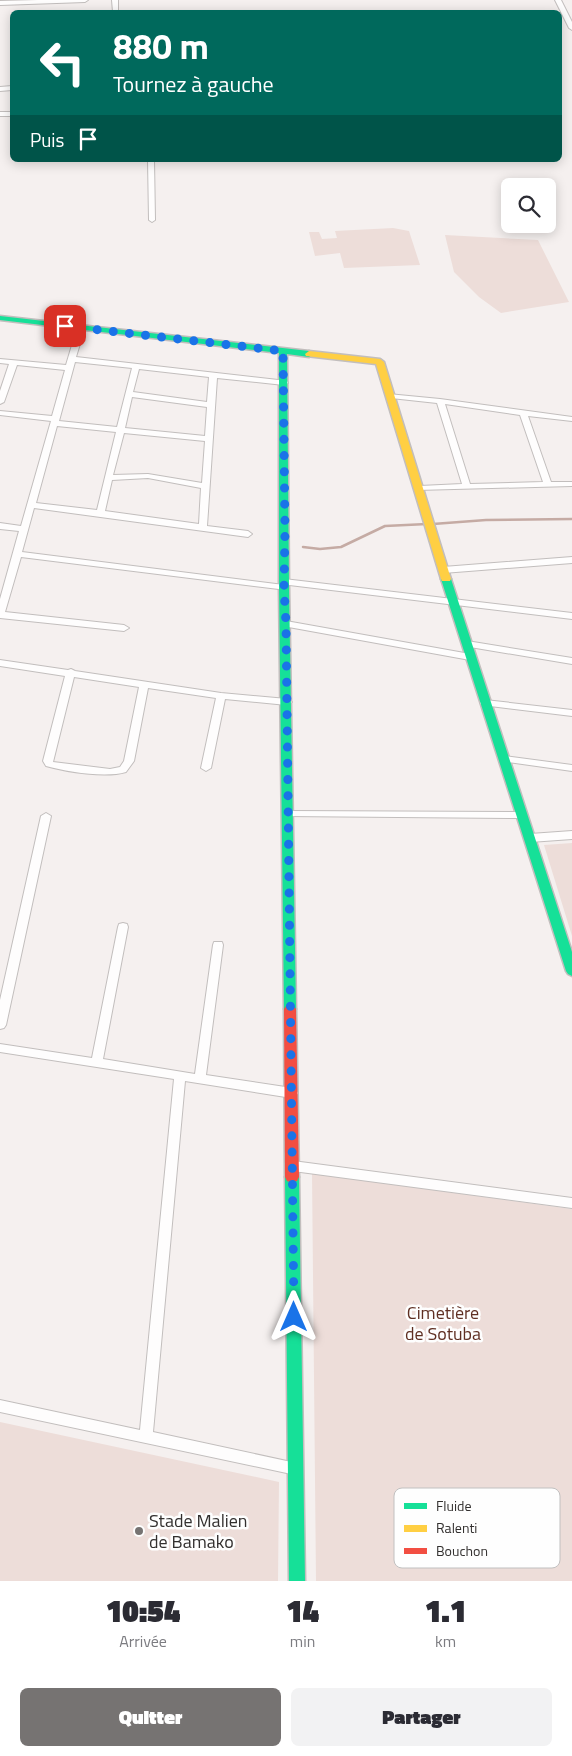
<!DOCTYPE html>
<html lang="fr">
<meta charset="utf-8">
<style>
:root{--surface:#fff;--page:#f2f2f3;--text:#2b2b33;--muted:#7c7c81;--accent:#767372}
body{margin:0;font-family:"Titillium Web",sans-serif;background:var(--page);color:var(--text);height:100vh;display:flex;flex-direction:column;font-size:19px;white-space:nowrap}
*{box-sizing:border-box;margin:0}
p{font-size:16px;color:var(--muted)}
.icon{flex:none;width:28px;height:28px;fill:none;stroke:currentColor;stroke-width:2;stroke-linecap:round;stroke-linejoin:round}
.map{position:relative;height:1581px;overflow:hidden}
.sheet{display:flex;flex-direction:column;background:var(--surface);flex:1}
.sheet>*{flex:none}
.banner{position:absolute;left:10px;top:10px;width:552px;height:152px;border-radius:8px;box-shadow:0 2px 12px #0003;background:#00695c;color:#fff;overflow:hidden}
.tools{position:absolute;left:501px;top:178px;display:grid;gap:10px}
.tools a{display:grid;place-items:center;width:55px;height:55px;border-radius:8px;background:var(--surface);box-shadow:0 2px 12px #0003;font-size:25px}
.pin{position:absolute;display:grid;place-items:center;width:42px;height:42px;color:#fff;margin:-21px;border-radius:10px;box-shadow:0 2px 8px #0006}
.me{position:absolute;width:55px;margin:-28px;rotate:0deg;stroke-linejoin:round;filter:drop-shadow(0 0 4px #0008)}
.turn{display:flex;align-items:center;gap:18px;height:105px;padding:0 20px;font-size:22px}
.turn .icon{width:65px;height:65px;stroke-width:2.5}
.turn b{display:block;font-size:35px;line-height:42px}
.then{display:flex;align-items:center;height:48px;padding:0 20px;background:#0003;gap:10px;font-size:19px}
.eta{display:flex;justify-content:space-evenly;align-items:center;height:85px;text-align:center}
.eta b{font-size:30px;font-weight:800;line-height:35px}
.action{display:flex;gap:10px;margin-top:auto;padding:10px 20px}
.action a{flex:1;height:58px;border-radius:8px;background:var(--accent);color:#fff;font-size:20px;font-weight:800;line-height:58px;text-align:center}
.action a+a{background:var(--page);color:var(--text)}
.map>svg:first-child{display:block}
.green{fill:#edddd9}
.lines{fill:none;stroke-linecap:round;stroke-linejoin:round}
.stream{stroke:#c5aba4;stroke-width:2.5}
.street-casing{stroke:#c2bebd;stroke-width:2}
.fast-casing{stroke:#c2bebd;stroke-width:3}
.slow-casing{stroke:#c2bebd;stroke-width:3}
.jam-casing{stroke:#c2bebd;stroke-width:3}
.street{fill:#fefdfd;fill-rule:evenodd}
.fast{fill:#16e098;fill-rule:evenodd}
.slow{fill:#ffcf43;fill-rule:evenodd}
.jam{fill:#f24e42;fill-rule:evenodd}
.route{stroke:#1a73e8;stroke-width:9;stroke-dasharray:0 16.2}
.poi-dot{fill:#767372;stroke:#fefefe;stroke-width:2}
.labels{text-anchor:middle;stroke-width:5;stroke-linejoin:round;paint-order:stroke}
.near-park-label{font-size:18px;fill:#5f2f22;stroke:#fefefe}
.near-poi-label{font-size:18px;fill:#322f2e;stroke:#fefefe;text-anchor:start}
.key{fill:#fefefe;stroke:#c1c0c0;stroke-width:1}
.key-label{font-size:14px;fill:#322f2e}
</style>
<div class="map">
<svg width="572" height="1581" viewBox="0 0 572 1581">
<rect width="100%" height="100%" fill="#f5f0ef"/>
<path class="green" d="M393,228L409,231L420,265L344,268L340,253L315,256L309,232H319L322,239L337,238L335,231Z
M445,235L538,240L569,302L501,313L479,297L454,272Z
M572,843V936L544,845Z
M312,1173L572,1209V1581H316Z
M0,1422L279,1482L278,1581H0Z"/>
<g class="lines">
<path class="stream" d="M433,524L486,520L572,519
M303,547L320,549L341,547L385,526L427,524"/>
<g class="street-casing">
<path id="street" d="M38,0H88L85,2L0,5V1Z
M112,0H118V12H113Z
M555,0H561L572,22V30L569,28Z
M12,86V90L0,91V87Z
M0,112H12V116H0Z
M148,160H154L155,220L152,222L149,220Z
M78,325H84L85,327L76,357L287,381L288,383L284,385L217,378L207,526L248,531L252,534L248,537L34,508L22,552L284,585L287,586L288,588L287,590L21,557L5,612L124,625L129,628L124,631L0,618V599L19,531L0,529V523L21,526L51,421L0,415V411L52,416L65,370L17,365L4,402L0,404V391L9,364L0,363V359L66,365ZM75,362L132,368L117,427L59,421ZM139,369L209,377L207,402L133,392ZM132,397L207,407L205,436L125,428ZM57,426L116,432L97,510L36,503ZM124,433L205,441L202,483L148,474L113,475ZM148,478L201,488L199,524L105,511L112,480Z
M388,394L440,399L572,417V421L528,416L551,482H572V486L417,490L416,488L420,486L462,484L437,403L391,398H388ZM445,404L520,415L543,482L470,484Z
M572,557V563L443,573L439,570L443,567Z
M284,579L572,613V619L281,584L280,582L281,580Z
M286,621L470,654L475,657L470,660L283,626L281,624Z
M467,641L572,658V664L464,646L462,644L464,642Z
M0,660L68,670L71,669L75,671L221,693L287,699L292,702L287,705L225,699L211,768L206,771L201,768L216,698L148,688L134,761L126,772C106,778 67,772 46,766L43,761L65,676L0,666ZM74,677L139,687L124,761L120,767L110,769L53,762Z
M485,700L572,710V716L482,705L480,703L482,701Z
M504,756L572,765V771L501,761L499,759L501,757Z
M289,811L522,812L527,815L522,818L285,816L284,814L285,812Z
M46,813L51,816L6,1025L4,1028L0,1029V1000L41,816Z
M572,831V839L530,842L525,838L530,834Z
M123,923L127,924L128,927L103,1059L195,1074L213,945L214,942H222L223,945L206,1075L292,1088L296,1090L298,1093L296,1096L292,1098L185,1081L153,1432L296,1463L301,1464L303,1469L301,1474L296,1475L0,1412V1400L140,1430L174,1079L0,1052V1044L92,1058L118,927L119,924Z
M293,1161L572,1198V1208L293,1171L289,1169L287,1166L289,1163Z"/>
</g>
<g class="fast-casing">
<path id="fast" d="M0,316L309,351L313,354L309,357L287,354L289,588L296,1009L294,1012H286L284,1009L279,588V353L0,320Z
M446,576L451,579L572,952V976L568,974L566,971L441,579Z
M292,1171L297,1173L299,1177L305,1581H289L285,1177L287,1173Z"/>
</g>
<g class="slow-casing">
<path id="slow" d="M309,351L380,359L384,362L451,579L450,581H442L441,579L376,364L306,356L305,354Z"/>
</g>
<g class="jam-casing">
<path id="jam" d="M290,1004L294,1006L296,1009L299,1177L297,1181L292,1183L287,1181L285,1177L284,1009L286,1006Z"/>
</g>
<use href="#street" class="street"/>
<use href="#fast" class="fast"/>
<use href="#slow" class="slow"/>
<use href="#jam" class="jam"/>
</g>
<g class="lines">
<path class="route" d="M65,326L283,351L285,531L284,588L286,624L294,1317"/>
</g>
<circle class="poi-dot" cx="139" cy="1531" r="5"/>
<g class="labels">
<g class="near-park-label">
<text x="443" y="1319">Cimetière<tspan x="443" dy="21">de Sotuba</tspan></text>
</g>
<g class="near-poi-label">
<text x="149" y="1527">Stade Malien<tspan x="149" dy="21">de Bamako</tspan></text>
</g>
</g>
<rect x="394" y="1488" width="166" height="80" rx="8" class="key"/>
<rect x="404" y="1503" width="23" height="6" fill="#16e098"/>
<rect x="404" y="1525" width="23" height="7" fill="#ffcf43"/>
<rect x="404" y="1548" width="23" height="6" fill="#f24e42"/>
<g class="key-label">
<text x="436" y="1511">Fluide</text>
<text x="436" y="1533">Ralenti</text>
<text x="436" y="1556">Bouchon</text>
</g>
</svg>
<div class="tools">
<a><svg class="icon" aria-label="search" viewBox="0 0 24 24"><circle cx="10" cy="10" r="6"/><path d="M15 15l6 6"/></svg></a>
</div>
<div class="pin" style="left:65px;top:326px;background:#d93025"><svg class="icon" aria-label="arrive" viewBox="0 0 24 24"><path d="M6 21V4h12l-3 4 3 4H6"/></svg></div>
<svg class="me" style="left:294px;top:1317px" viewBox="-20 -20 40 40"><path d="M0-17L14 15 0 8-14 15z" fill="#1a73e8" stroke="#fff" stroke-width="4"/></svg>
<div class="banner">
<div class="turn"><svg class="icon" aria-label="left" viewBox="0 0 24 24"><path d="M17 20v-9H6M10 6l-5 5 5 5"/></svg><div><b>880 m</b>Tournez à gauche</div></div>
<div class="then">Puis<svg class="icon" aria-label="arrive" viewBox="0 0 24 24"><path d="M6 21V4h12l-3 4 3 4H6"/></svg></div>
</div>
</div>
<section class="sheet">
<div class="eta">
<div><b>10:54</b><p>Arrivée</p></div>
<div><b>14</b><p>min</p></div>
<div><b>1.1</b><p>km</p></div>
</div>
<div class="action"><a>Quitter</a><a>Partager</a></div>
</section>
